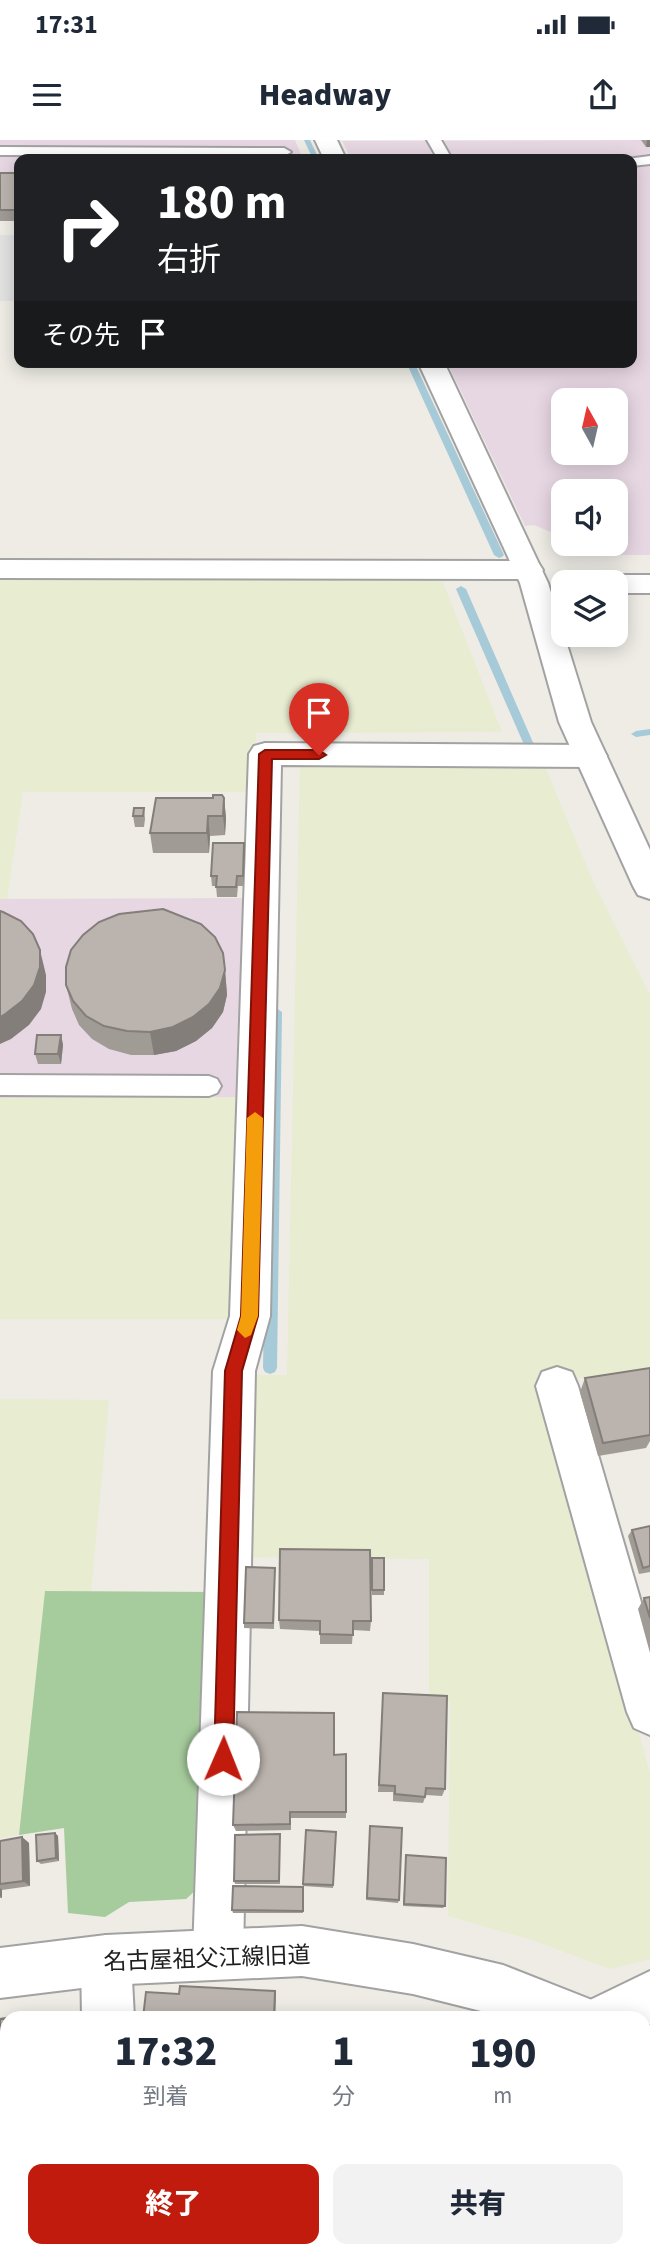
<!DOCTYPE html>
<html lang="ja">
<meta charset="utf-8">
<style>
:root{--surface:#fff;--page:#f2f2f3;--text:#1f2937;--muted:#747a83;--accent:#c01b0c}
body{margin:0;font-family:"Source Sans 3","Noto Sans JP",sans-serif;background:var(--page);color:var(--text);height:100vh;display:flex;flex-direction:column;font-size:26px;white-space:nowrap}
*{box-sizing:border-box;margin:0}
p{font-size:23px;color:var(--muted)}
.icon{flex:none;width:38px;height:38px;fill:none;stroke:currentColor;stroke-width:2;stroke-linecap:round;stroke-linejoin:round}
.map{position:relative;flex:1;overflow:hidden}
.side{position:absolute;left:0px;top:1871px;width:651px;height:247px;display:flex;flex-direction:column;background:var(--surface);border-radius:21px 21px 0 0;box-shadow:0 4px 18px #0003}
.side>*{flex:none}
.banner{position:absolute;left:14px;top:14px;width:623px;height:214px;border-radius:14px;box-shadow:0 4px 18px #0003;background:#202124;color:#fff;overflow:hidden}
.needle{width:46px;rotate:352deg}
.fabs{position:absolute;left:551px;top:248px;display:grid;gap:14px}
.fabs a{display:grid;place-items:center;width:77px;height:77px;border-radius:14px;background:var(--surface);box-shadow:0 4px 18px #0003;font-size:35px}
.pin{position:absolute;display:grid;place-items:center;width:60px;height:60px;color:#fff;margin:-72px -30px;border-radius:50% 50% 50% 0;rotate:-45deg;box-shadow:0 0 7px #0007}
.pin .icon{rotate:45deg}
.me{position:absolute;width:77px;margin:-38px;rotate:1deg;stroke-linejoin:round;filter:drop-shadow(0 0 5px #0008)}
.turn{display:flex;align-items:center;gap:24px;height:147px;padding:0 28px;font-size:32px}
.turn .icon{width:91px;height:91px;stroke-width:2.5}
.turn b{display:block;font-size:49px;line-height:60px}
.then{display:flex;align-items:center;height:66px;padding:0 28px;background:#0003;gap:14px;font-size:26px}
.eta{display:flex;justify-content:space-evenly;align-items:center;height:119px;text-align:center}
.eta b{font-size:42px;font-weight:800;line-height:49px}
.cta{display:flex;gap:14px;margin-top:auto;padding:14px 28px}
.cta a{flex:1;height:80px;border-radius:14px;background:var(--accent);color:#fff;font-size:28px;font-weight:800;line-height:80px;text-align:center}
.cta a+a{background:var(--page);color:var(--text)}
.status{display:flex;justify-content:space-between;align-items:center;height:49px;padding:0 35px;background:var(--surface);direction:ltr}
.status svg{height:19px;fill:currentColor}
header{display:flex;justify-content:space-between;align-items:center;height:91px;padding:0 28px;background:var(--surface);font-size:32px;font-weight:800}
.map>svg:first-child{display:block}
.industrial{fill:#e7d7e3;fill-rule:evenodd}
.farmland{fill:#e8ecd1}
.forest{fill:#a6cb9c}
.parking{fill:#e2e2e2}
.lines{fill:none;stroke-linecap:round;stroke-linejoin:round}
.stream{fill:#a7cad9;fill-rule:evenodd}
.service-casing{stroke:#a2a2a2;stroke-width:4}
.minor-casing{stroke:#a2a2a2;stroke-width:4}
.tertiary-casing{stroke:#a2a2a2;stroke-width:4}
.service{fill:#fff;fill-rule:evenodd}
.minor{fill:#fff;fill-rule:evenodd}
.tertiary{fill:#fff;fill-rule:evenodd}
.wall{fill:#a19b96}
.shaded-wall{fill:#837e7a}
.building{fill:#bbb4ae;stroke:#837e7a;stroke-width:2}
.route{fill:#c01b0c;stroke:#7d1208;stroke-width:2}
.slow{fill:#f59e0b}
.labels{text-anchor:middle;stroke-width:5;stroke-linejoin:round;paint-order:stroke}
.near-street-label{font-size:23px;fill:#1e1e1e;stroke:#fff}
</style>
<div class="status"><b>17:31</b><svg viewBox="0 0 49 12"><path d="M0 12V9h3v3zM5 12V6h3v6zM10 12V3h3v9zM15 12V0h3v12zM26 1h20v11H26zM47 4h2v5h-2z"/></svg></div>
<header><svg class="icon" aria-label="menu" viewBox="0 0 24 24"><path d="M4 6h16M4 12h16M4 18h16"/></svg>Headway<svg class="icon" aria-label="share" viewBox="0 0 24 24"><path d="M12 15V3M7 8l5-5 5 5M5 13v7h14v-7"/></svg></header>
<div class="map">
<svg width="650" height="2117" viewBox="0 0 650 2117">
<rect width="100%" height="100%" fill="#eeece5"/>
<path class="industrial" d="M0,0H295L303,19H19V38H0Z
M650,0V415H604L580,404H616V352H564L563,397L534,385L525,386L447,222H632V19H351L342,1ZM564,261H616V313H564Z
M251,758L248,957L0,958V759Z"/>
<path class="farmland" d="M0,436L441,437L502,592L256,593L254,652H23L7,759H0Z
M300,622H543L592,739L650,855V1235L543,1239L650,1634V1819L610,1829L532,1800L448,1776L450,1562L429,1561V1419L239,1417L247,1235H287Z
M248,957L236,1179H0V958Z
M0,1259L109,1260L91,1452H45L19,1695L0,1698Z
M644,1973L650,1977V2117H576L575,2111L644,2110Z"/>
<path class="forest" d="M45,1451L217,1452L206,1741L186,1759L129,1762L105,1777L68,1773L64,1688L19,1695Z"/>
<path class="parking" d="M0,95H19V161H0Z"/>
<g class="lines">
<path class="stream" d="M304,0H310L319,19H313Z
M406,222H414L504,415L502,417L499,418L494,415Z
M461,446L466,449L535,607L534,609L530,610L525,607L456,449Z
M650,589V595L636,597L631,594L636,591Z
M276,868L282,872L277,1228L275,1232L270,1234L265,1232L263,1228L270,872Z"/>
<g class="service-casing">
<path id="service" d="M427,0H441L452,19H438Z
M0,7L284,8L291,12L284,16L0,15Z
M650,16V24L632,26V19H627Z
M0,935L209,936L217,939L221,946L217,953L209,956L0,955Z"/>
</g>
<g class="minor-casing">
<path id="minor" d="M0,420L529,421L539,424L543,430L539,436L529,439L0,438Z
M265,603L591,605L602,608L607,616L602,624L591,627L281,625L270,1176L255,1231L243,1814L236,1832L218,1839L200,1832L193,1814L213,1231L230,1176L249,614L254,606Z
M557,1227L572,1232L578,1246L650,1493V1595L634,1588L627,1572L536,1246L542,1232Z
M106,1795L124,1802L131,1820L134,1878H82L81,1820L88,1802Z
M650,1831V1884L644,1887V1878H582L590,1860Z
M90,2110H146V2117H90Z"/>
</g>
<g class="tertiary-casing">
<path id="tertiary" d="M315,0H337L346,19H324Z
M418,222H444L548,443L591,582L650,710V759L638,755L633,746L559,582L520,443Z
M616,435H650V453H616V443H602L606,437Z
M302,1786L413,1804L503,1825L592,1860L600,1878H509L413,1854L302,1836L106,1845L0,1858V1808L106,1795Z
M644,1902L650,1904V1959L644,1957Z"/>
</g>
<use href="#service" class="service"/>
<use href="#minor" class="minor"/>
<use href="#tertiary" class="tertiary"/>
</g>
<path class="wall" d="M641,0H650L646,7Z
M0,33H19V81H0Z
M224,658L226,678L225,695L210,696L209,713H153L150,693Z
M144,668L145,679L144,687H135L133,676Z
M244,703L243,746H238L237,757H217L216,746H212L211,736Z
M225,830L227,855L223,872L212,888L196,901L176,911L154,915H131L109,909L92,899L79,885L72,869L66,845Z
M61,895L63,905L61,924H38L35,914Z
M650,1228V1301L646,1308L598,1316L580,1252L585,1238Z
M650,1386V1432L639,1434L628,1396L632,1390Z
M280,1409L371,1481L370,1491L353,1490L352,1504H320V1491L280,1489L279,1480Z
M372,1418L384,1450V1455H372Z
M275,1434L274,1489L244,1488V1483Z
M650,1457V1513L638,1469L644,1458Z
M383,1553L445,1649L442,1656L426,1655L423,1663L393,1661V1652H378Z
M334,1615L346,1672V1678H291V1690L236,1691L233,1685Z
M370,1689L399,1760L398,1763L366,1760Z
M336,1692L333,1748L303,1746V1744Z
M55,1693L58,1696L59,1721L41,1724L37,1721Z
M280,1694V1744H235L234,1741Z
M22,1697L29,1703L30,1746L2,1750V1758H0V1701Z
M406,1715L445,1766L443,1768L403,1766Z
M303,1747V1773H233L232,1770Z
M159,2110H199L292,2115V2117H157V2113Z"/>
<path class="shaded-wall" d="M647,0H650V7H646Z
M224,658L226,678L225,695L223,676Z
M208,676L210,696L209,713L207,693Z
M244,703L245,713L243,746V736Z
M40,810L46,835V852L41,869L29,885L11,899L0,904V877Z
M225,830L227,855L223,872L212,888L196,901L176,911L154,915L150,892Z
M61,895L63,905L61,924L58,914Z
M55,1693L58,1696L59,1721L56,1718Z
M22,1697L29,1703L30,1746L23,1741Z
M0,1748L2,1750V1758L0,1756Z
M275,1851L276,1853L275,1878H274Z
M80,2110H86L87,2117H80Z"/>
<path class="building" d="M0,33H19V70H0Z
M213,655H222L224,658L223,676H208L207,693H150L156,658H213Z
M134,668H144L143,676H133Z
M213,703H244L243,736H237L236,747H216L217,736H211Z
M163,769L201,784L215,797L223,813L225,830L220,848L209,864L193,877L173,887L150,892L127,891L104,886L86,876L73,861L66,845V827L71,810L83,795L99,782L119,774Z
M0,771L3,772L21,781L33,794L40,810V827L34,845L22,861L4,875L0,877Z
M37,895H61L58,914H35Z
M650,1228V1295L603,1303L585,1238Z
M650,1386V1426L643,1428L632,1390Z
M280,1409L370,1410L371,1481H353V1495L320,1494V1481L279,1480Z
M372,1418H384V1450H372Z
M246,1427L275,1428L273,1483H244Z
M650,1457V1478L644,1458Z
M383,1553L447,1556L445,1649L426,1648L425,1657L395,1654V1646L379,1645Z
M237,1572L334,1573V1615L346,1614V1672H290V1684L233,1685Z
M370,1686L402,1688L399,1760L367,1758Z
M306,1690L336,1692L333,1745L303,1744Z
M55,1693L56,1718L37,1721L36,1695Z
M280,1694L279,1741H234L235,1695Z
M22,1697L23,1741L0,1744V1701Z
M406,1715L446,1718L445,1766L404,1764Z
M233,1746L303,1747V1771L232,1770Z
M180,1846L275,1851L274,1878H143L146,1852L179,1854Z
M18,1876V1878H7V1985L0,1986V1879Z
M27,2110H80V2117H27Z
M382,2110H532V2117H382Z
M157,2113L237,2117H157Z"/>
<path class="route" d="M265,610H319L326,615L319,619H272L258,1176L242,1231L233,1619L230,1626L223,1629L217,1626L214,1619L225,1231L241,1176L259,614Z"/>
<path class="slow" d="M255,972L263,978L258,1176L251,1195L245,1198L237,1190L241,1176L247,978Z"/>
<g class="labels">
<g class="near-street-label">
<text transform="translate(207 1818) rotate(-2)" y="8">名古屋祖父江線旧道</text>
</g>
</g>
</svg>
<div class="fabs">
<a><svg class="needle" viewBox="-14 -14 28 28"><path d="M0-13l5 13h-10z" fill="#e53935"/><path d="M0 13l5-13h-10z" fill="#747a83"/></svg></a>
<a><svg class="icon" aria-label="sound" viewBox="0 0 24 24"><path d="M4 9h4l5-4v14l-5-4H4zM17 9q2 3 0 6"/></svg></a>
<a><svg class="icon" aria-label="layers" viewBox="0 0 24 24"><path d="M12 4l9 5-9 5-9-5zM3 14l9 5 9-5"/></svg></a>
</div>
<div class="pin" style="left:319px;top:615px;background:#d93025"><svg class="icon" aria-label="arrive" viewBox="0 0 24 24"><path d="M6 21V4h12l-3 4 3 4H6"/></svg></div>
<svg class="me" style="left:223px;top:1619px" viewBox="-20 -20 40 40"><circle r="19" fill="#fff"/><path d="M0-13L10 11 0 6-10 11z" fill="#c01b0c"/></svg>
<div class="banner">
<div class="turn"><svg class="icon" aria-label="right" viewBox="0 0 24 24"><path d="M7 20v-9h11M14 6l5 5-5 5"/></svg><div><b>180 m</b>右折</div></div>
<div class="then">その先<svg class="icon" aria-label="arrive" viewBox="0 0 24 24"><path d="M6 21V4h12l-3 4 3 4H6"/></svg></div>
</div>
<section class="side">
<div class="eta">
<div><b>17:32</b><p>到着</p></div>
<div><b>1</b><p>分</p></div>
<div><b>190</b><p>m</p></div>
</div>
<div class="cta"><a>終了</a><a>共有</a></div>
</section>
</div>
